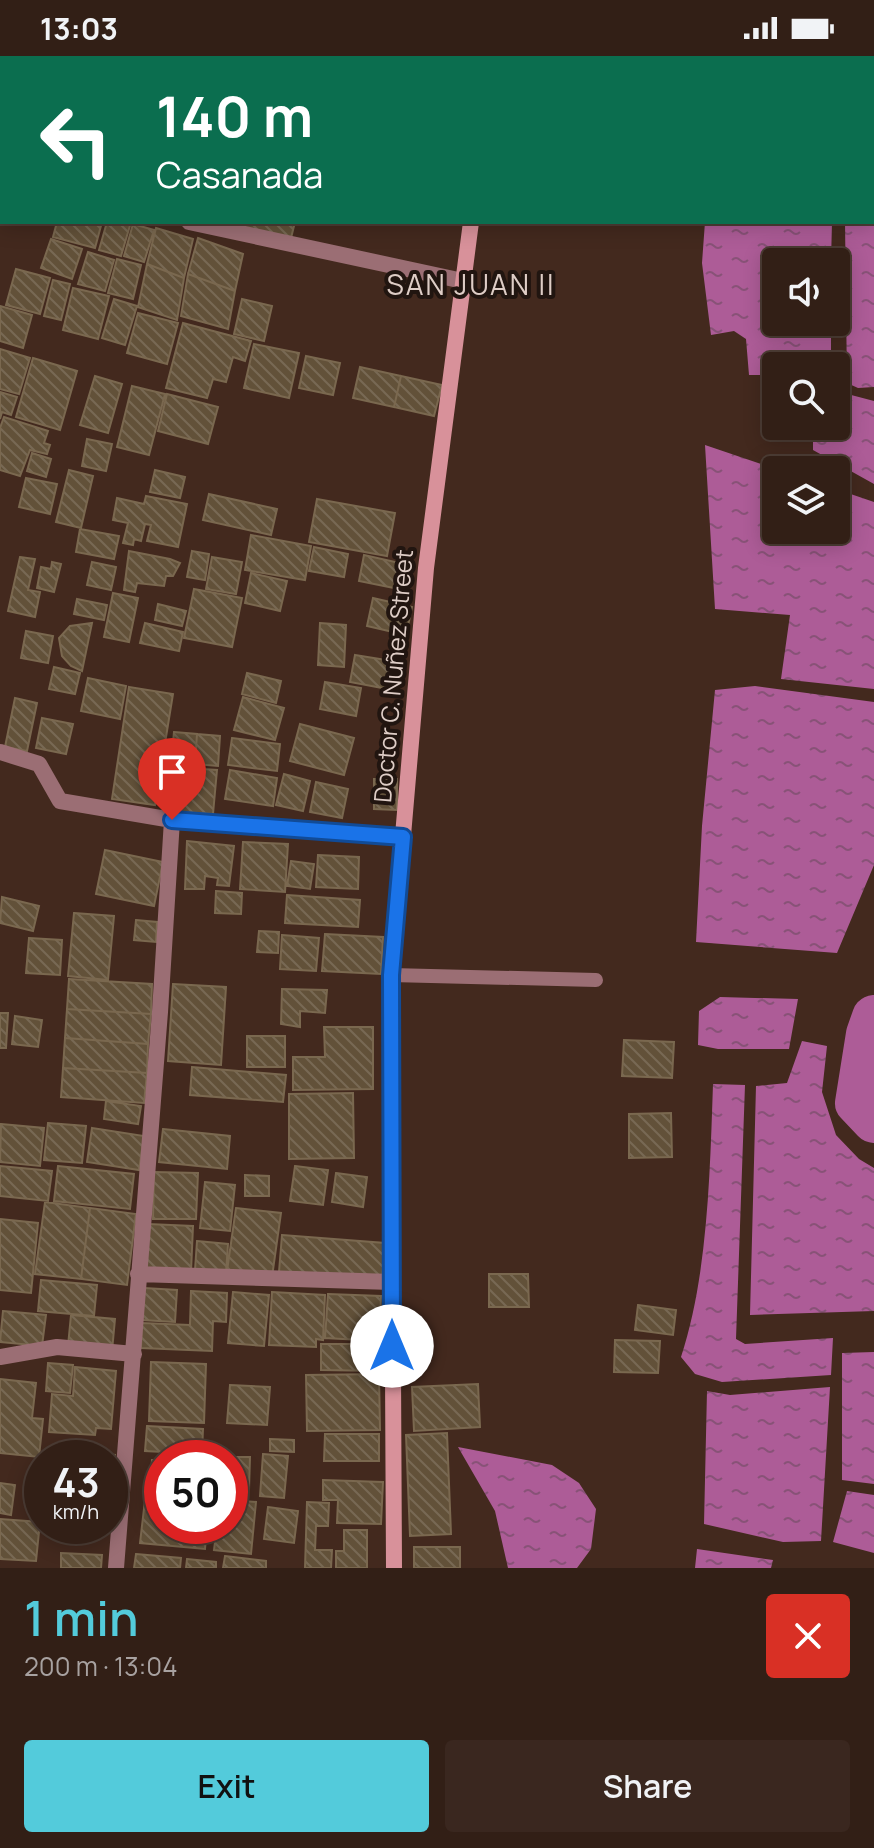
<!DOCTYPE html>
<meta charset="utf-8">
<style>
:root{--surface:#321f16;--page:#3a271f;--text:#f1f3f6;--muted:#a8a2a1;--line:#4d3d35;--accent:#53cbdb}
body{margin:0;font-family:Manrope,sans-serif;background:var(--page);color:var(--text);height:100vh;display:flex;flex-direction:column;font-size:30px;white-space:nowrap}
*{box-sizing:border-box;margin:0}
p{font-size:26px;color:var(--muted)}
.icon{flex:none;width:44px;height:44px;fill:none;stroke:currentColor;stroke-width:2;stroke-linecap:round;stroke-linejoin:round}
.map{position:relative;height:1512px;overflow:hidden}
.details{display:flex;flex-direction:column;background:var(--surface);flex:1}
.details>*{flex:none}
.guide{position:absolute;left:0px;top:0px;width:874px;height:168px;box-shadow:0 4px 20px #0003,0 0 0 2px var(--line);background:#0b6e4f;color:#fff;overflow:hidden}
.controls{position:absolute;left:762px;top:192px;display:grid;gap:16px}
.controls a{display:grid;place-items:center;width:88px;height:88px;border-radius:8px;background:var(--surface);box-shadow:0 4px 20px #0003,0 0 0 2px var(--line);font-size:40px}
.speed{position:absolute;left:24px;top:1384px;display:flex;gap:16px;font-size:40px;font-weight:700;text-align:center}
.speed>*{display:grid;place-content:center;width:104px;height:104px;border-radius:50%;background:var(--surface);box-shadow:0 4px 20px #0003,0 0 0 2px var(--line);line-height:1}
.speed small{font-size:20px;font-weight:400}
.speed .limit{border:12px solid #d22;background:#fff;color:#111}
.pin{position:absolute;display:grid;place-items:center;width:68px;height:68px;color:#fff;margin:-82px -34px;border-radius:50% 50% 50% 0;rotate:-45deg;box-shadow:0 0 8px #0007}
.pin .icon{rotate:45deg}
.me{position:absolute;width:88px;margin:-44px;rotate:0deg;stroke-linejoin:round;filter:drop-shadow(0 0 6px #0008)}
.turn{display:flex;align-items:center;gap:28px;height:168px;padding:0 24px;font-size:36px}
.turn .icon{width:104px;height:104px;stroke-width:2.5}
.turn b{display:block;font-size:56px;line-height:68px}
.round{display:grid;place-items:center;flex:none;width:84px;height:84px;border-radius:8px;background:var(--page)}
.headline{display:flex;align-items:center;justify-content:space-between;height:136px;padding:0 24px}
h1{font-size:48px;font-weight:600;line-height:60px;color:var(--accent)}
.action{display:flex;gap:16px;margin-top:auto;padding:16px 24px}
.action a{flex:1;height:92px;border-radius:8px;background:var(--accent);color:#111;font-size:32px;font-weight:600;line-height:92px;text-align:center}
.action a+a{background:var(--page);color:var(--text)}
.status{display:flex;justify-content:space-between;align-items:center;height:56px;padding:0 40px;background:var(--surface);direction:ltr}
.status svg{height:22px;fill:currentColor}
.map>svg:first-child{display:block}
.water{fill:url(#water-ripples)}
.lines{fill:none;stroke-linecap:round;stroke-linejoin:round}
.river{stroke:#ad5c97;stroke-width:44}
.building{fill:url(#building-back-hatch);stroke:#7a684f;stroke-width:2}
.service{stroke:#9b6e74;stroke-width:14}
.minor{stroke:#9b6e74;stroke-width:16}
.secondary{stroke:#d8919a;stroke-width:16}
.route-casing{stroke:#114b97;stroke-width:20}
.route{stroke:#1a73e8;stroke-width:14}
.labels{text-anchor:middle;stroke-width:8;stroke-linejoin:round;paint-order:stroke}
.street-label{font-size:24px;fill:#decdc6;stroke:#211510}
.quarter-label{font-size:28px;letter-spacing:2px;fill:#decdc6;stroke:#211510}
</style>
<div class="status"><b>13:03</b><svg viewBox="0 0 49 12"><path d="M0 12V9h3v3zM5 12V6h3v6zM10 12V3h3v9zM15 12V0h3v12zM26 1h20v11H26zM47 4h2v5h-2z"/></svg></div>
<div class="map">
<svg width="874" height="1512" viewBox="0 0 874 1512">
<defs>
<pattern id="water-ripples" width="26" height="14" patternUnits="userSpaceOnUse" patternTransform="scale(2)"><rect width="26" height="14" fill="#ad5c97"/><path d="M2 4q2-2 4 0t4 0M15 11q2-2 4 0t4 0" fill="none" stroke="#885277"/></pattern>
<pattern id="building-back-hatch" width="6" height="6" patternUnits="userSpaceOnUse" patternTransform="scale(2)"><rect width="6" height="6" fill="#625139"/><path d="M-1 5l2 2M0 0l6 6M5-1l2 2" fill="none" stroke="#786954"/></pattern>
</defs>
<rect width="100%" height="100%" fill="#43291e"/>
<path class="water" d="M743,0H874V331L858,332L847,327L845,166H872V2H743Z
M705,166H832L831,206H776V266H831V310H776V319H749L746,283L734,275L711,279L702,207Z
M836,335L874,345V428L813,394V370H836Z
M705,389L779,414H776V474H836V433L874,446V633L781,623L790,559L715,553Z
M755,630L874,646V809L837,897L696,886L702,770L715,634Z
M720,941L798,943L789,993H718L698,989L699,955Z
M802,985L827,990L822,1036L836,1079L859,1103L874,1112V1255L750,1259L756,1030L787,1027Z
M713,1028L745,1029L736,1283L745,1288L833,1282L831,1319L722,1326L695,1318L681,1301C708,1219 710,1115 713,1028Z
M874,1296V1428L842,1424V1297Z
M830,1331L821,1485L783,1486L704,1468L707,1335L730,1339Z
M458,1391L552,1409L579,1427L596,1453L591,1493L577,1512H508L495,1455Z
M847,1435L874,1439V1497L833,1486Z
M697,1493L773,1504L771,1512H695Z"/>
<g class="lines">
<path class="river" d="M874,961L868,978L857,1047L874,1065"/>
</g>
<path class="building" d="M57,166H102L95,192L53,181Z
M107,166H131L121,200L99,194Z
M229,166H295L291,182L228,170Z
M133,168L154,174L144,206L124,200Z
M156,172L193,183L184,222L147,208Z
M198,182L243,198L235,235L188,218Z
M51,183L82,193L72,223L41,212Z
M88,196L114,204L105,235L78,228Z
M117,203L141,209L133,243L108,237Z
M147,208L184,222L177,264L138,251Z
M16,213L50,222L40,258L6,249Z
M188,218L235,235L228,273L181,260Z
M53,224L70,228L61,264L44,260Z
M73,232L109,240L98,283L63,274Z
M114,243L137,250L125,289L102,282Z
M242,243L272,250L264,285L234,278Z
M0,250L32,259L23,292L0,285Z
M138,257L178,267L167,308L127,297Z
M183,267L251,285L245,305L233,301L226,326L213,323L207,342L166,332Z
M254,288L299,297L289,342L244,332Z
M0,293L30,302L19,338L0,333Z
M306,300L340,307L333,339L299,332Z
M33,302L77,315L60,374L16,361Z
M360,311L401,320L394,351L353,342Z
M95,320L122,328L108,377L80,369Z
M401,320L442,329L434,360L394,351Z
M132,330L165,338L149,399L117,391Z
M0,336L17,341L11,359L2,356L0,363Z
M167,338L218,351L208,388L158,375Z
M4,361L48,375L44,387L50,389L47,398L30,394L20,420L0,414V372Z
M87,383L112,388L106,415L82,410Z
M32,397L51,403L46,421L27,415Z
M69,414L93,420L81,472L56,466Z
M155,414L185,421L180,442L150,436Z
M26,422L57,428L50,458L19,451Z
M209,438L277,453L271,479L203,464Z
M146,440L187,448L178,491L147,485L151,469L145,468L141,485L134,483L133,489L123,487L128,467L113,464L117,442L144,448Z
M317,443L395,457L387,500L309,486Z
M80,473L119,480L114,503L76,496Z
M251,479L311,490L305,524L245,514Z
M314,491L348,498L344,521L309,515Z
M129,495L170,503L180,507L173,520H166L164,530L137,527L135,536L124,534Z
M192,495L209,498L205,524L187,521Z
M364,499L404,508L399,533L359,525Z
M20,501L35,503L28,534L40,536L35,561L8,555Z
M212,501L242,506L236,538L206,533Z
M52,506L61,508L54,536L37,532L41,511L51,513Z
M92,506L116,511L111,534L87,529Z
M251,517L287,525L280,555L245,547Z
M194,533L242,542L232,591L184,582Z
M113,537L138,542L129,586L104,581Z
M373,542L412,551L406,579L367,570Z
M77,543L107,549L104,564L74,558Z
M158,548L186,555L182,570L155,564Z
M92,567L82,615L71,610L62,600L59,582L70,570Z
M145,567L183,576L179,595L140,587Z
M320,567L346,569L344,611L318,609Z
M26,575L53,580L48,607L21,602Z
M355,599L399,606L393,634L350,626Z
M54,611L80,617L75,638L49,633Z
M247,617L281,625L276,647L242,638Z
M88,622L126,630L120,663L81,655Z
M325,626L361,632L356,660L320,653Z
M129,631L173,638L155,749L112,743Z
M243,641L284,652L275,684L234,674Z
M15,642L37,647L27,695L5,691Z
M42,662L73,668L66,698L36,692Z
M300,668L354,682L344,719L290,705Z
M174,676L197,678L195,708L171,706Z
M197,678L220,680L218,710L195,708Z
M232,682L280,688L277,715L228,709Z
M171,711L217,714L213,758L168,755Z
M230,714L277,722L273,750L225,743Z
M284,718L310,725L303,755L276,749Z
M374,723H397V754L374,753Z
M316,726L348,733L342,762L310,756Z
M187,785L234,790L229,830L217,829L218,822L205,820L204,833H185Z
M243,786L288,788L285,836L240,833Z
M105,794L163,806L154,850L96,838Z
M318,799L359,801L358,833L316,831Z
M291,805L314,808L310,833L287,830Z
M216,835L242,837L241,858L215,857Z
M287,839L360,844L358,871L285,867Z
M2,841L39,850L33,875L0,867Z
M74,857L114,860L108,924L68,920Z
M136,864L157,866L156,886L134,884Z
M259,875L279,876L278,897L257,896Z
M325,878L383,881L381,918L322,915Z
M282,879L319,882L316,915L280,913Z
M29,882L62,884L60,919L26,917Z
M69,923L152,928L151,958L67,953Z
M173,928L226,931L221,1009L168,1005Z
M282,933L327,934L325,957L300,955V971L281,968Z
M67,953L151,958L148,988L65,982Z
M0,957H8L6,992H0Z
M15,960L42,964L38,991L12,988Z
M324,971H373V1033L293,1034V1001H325Z
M247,980H285V1011H247Z
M65,982L148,988L147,1017L63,1012Z
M624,984L674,986L672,1022L622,1020Z
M192,1011L286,1019L283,1046L190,1039Z
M63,1012L147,1017L144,1047L61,1041Z
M353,1037L354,1102L289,1103V1038Z
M106,1045L141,1050L138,1068L104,1063Z
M671,1057L672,1101L629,1102V1058Z
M48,1067L86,1070L82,1107L44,1104Z
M1,1068L44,1072L40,1110L0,1106Z
M92,1072L144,1080L139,1114L87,1106Z
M163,1073L230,1080L227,1113L159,1106Z
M0,1110L52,1115L48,1145L0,1140Z
M58,1110L134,1118L130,1153L54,1145Z
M295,1110L328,1114L323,1149L290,1145Z
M154,1116L198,1117L196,1163H153Z
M336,1117L367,1121L363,1151L332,1146Z
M245,1119L269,1120V1140H245Z
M205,1126L235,1129L230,1175L200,1172Z
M45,1146L90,1152L81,1223L35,1218Z
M90,1152L136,1158L127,1229L81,1223Z
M236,1152L281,1157L272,1221L227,1215Z
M0,1163L38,1167L31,1237L0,1234Z
M148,1168L193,1170L191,1216L147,1214Z
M282,1179L385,1187L382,1223L279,1216Z
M197,1185L228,1188L226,1217L195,1214Z
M489,1218H528L529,1251H489Z
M41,1224L97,1229L94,1260L38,1255Z
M144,1232L177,1234L175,1266L142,1264Z
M191,1235L227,1237L226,1266L213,1265L212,1295L141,1292L142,1267L190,1269Z
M233,1236L269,1239L264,1290L228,1287Z
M272,1236L325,1239L323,1284L316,1283V1291L269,1289Z
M328,1238L381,1240L379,1285L325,1282Z
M638,1249L676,1254L673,1279L635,1274Z
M3,1255L46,1259L42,1290L0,1286Z
M71,1259L115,1263L112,1295L68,1290Z
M615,1284L660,1285L658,1317L614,1316Z
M321,1288H380V1315L321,1314Z
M151,1306L206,1308L204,1367L149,1365Z
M48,1307L73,1309L70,1337L46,1335Z
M75,1311L116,1315L111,1373L96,1372L95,1379L49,1376L52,1338L73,1340Z
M379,1318L380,1374L307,1375L306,1319Z
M0,1323L36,1327L32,1362L43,1363L39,1401L0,1397Z
M478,1328L480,1371L414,1375L412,1331Z
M230,1329L270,1331L267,1369L227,1367Z
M147,1370L203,1373L202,1398L145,1395Z
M447,1377L451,1478L410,1480L406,1379Z
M325,1378H379V1405H324Z
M270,1383L294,1384V1396L270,1395Z
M81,1396L115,1399L113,1432H110V1402H80Z
M263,1398L288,1400L284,1442L260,1440Z
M216,1401H250L249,1434L230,1433V1402Z
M152,1404L162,1405V1436L150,1435Z
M36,1416H42V1458L35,1457Z
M323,1424L383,1426L381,1468L337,1467L338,1444H323Z
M0,1427L15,1429L11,1459L0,1457Z
M145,1444L162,1446V1470H207L205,1493L140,1487Z
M230,1444L256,1446L251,1498L214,1494L217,1470H230Z
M307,1446L329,1447L328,1470H316L315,1494H332L331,1512H305Z
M268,1451L298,1455L294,1487L264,1483Z
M0,1463L40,1466L36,1505L0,1503Z
M344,1474H367V1512H336V1495H344Z
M414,1491H460V1512H414Z
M61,1497L102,1499L101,1512H61Z
M136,1498L181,1502L180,1512H134Z
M225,1500L266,1505V1512H223Z
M187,1503L216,1506V1512H186Z"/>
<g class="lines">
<path class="service" d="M288,0L297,2
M391,919L596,924"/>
<path class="minor" d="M189,166L463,225
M0,696L39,708L60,745L172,764L403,781
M138,1218L392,1226
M0,1301L57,1291L134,1298
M116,1512L160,956L172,764"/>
<path class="secondary" d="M494,2L495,0
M394,1512L391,919L426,512L471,166"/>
</g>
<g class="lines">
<g class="route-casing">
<path id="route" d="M172,764L403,781L391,919L392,1290"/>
</g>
<use href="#route" class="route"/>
</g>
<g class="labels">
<g class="street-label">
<text transform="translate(394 620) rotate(-85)" y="8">Doctor C. Nuñez Street</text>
</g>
<g class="quarter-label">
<text x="471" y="239">SAN JUAN II</text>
</g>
</g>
</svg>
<div class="controls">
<a><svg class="icon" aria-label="sound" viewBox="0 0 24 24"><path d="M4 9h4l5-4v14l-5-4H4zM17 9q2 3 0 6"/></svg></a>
<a><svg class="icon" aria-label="search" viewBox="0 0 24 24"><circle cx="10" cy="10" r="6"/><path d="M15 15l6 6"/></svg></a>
<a><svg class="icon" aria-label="layers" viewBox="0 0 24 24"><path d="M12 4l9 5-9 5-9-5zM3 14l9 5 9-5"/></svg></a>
</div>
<div class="speed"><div>43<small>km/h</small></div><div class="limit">50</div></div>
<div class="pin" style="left:172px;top:764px;background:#d93025"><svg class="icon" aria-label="arrive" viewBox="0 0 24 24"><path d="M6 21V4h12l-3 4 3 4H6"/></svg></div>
<svg class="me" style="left:392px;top:1290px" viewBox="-20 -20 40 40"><circle r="19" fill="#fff"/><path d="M0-13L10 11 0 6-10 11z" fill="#1a73e8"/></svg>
<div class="guide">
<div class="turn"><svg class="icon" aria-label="left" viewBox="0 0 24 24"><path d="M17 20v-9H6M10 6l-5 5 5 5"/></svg><div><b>140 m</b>Casanada</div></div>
</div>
</div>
<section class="details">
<div class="headline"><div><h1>1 min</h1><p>200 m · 13:04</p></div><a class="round" style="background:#d93025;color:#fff"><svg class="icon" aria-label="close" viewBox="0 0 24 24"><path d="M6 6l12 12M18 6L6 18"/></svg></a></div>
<div class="action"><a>Exit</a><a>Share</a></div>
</section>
